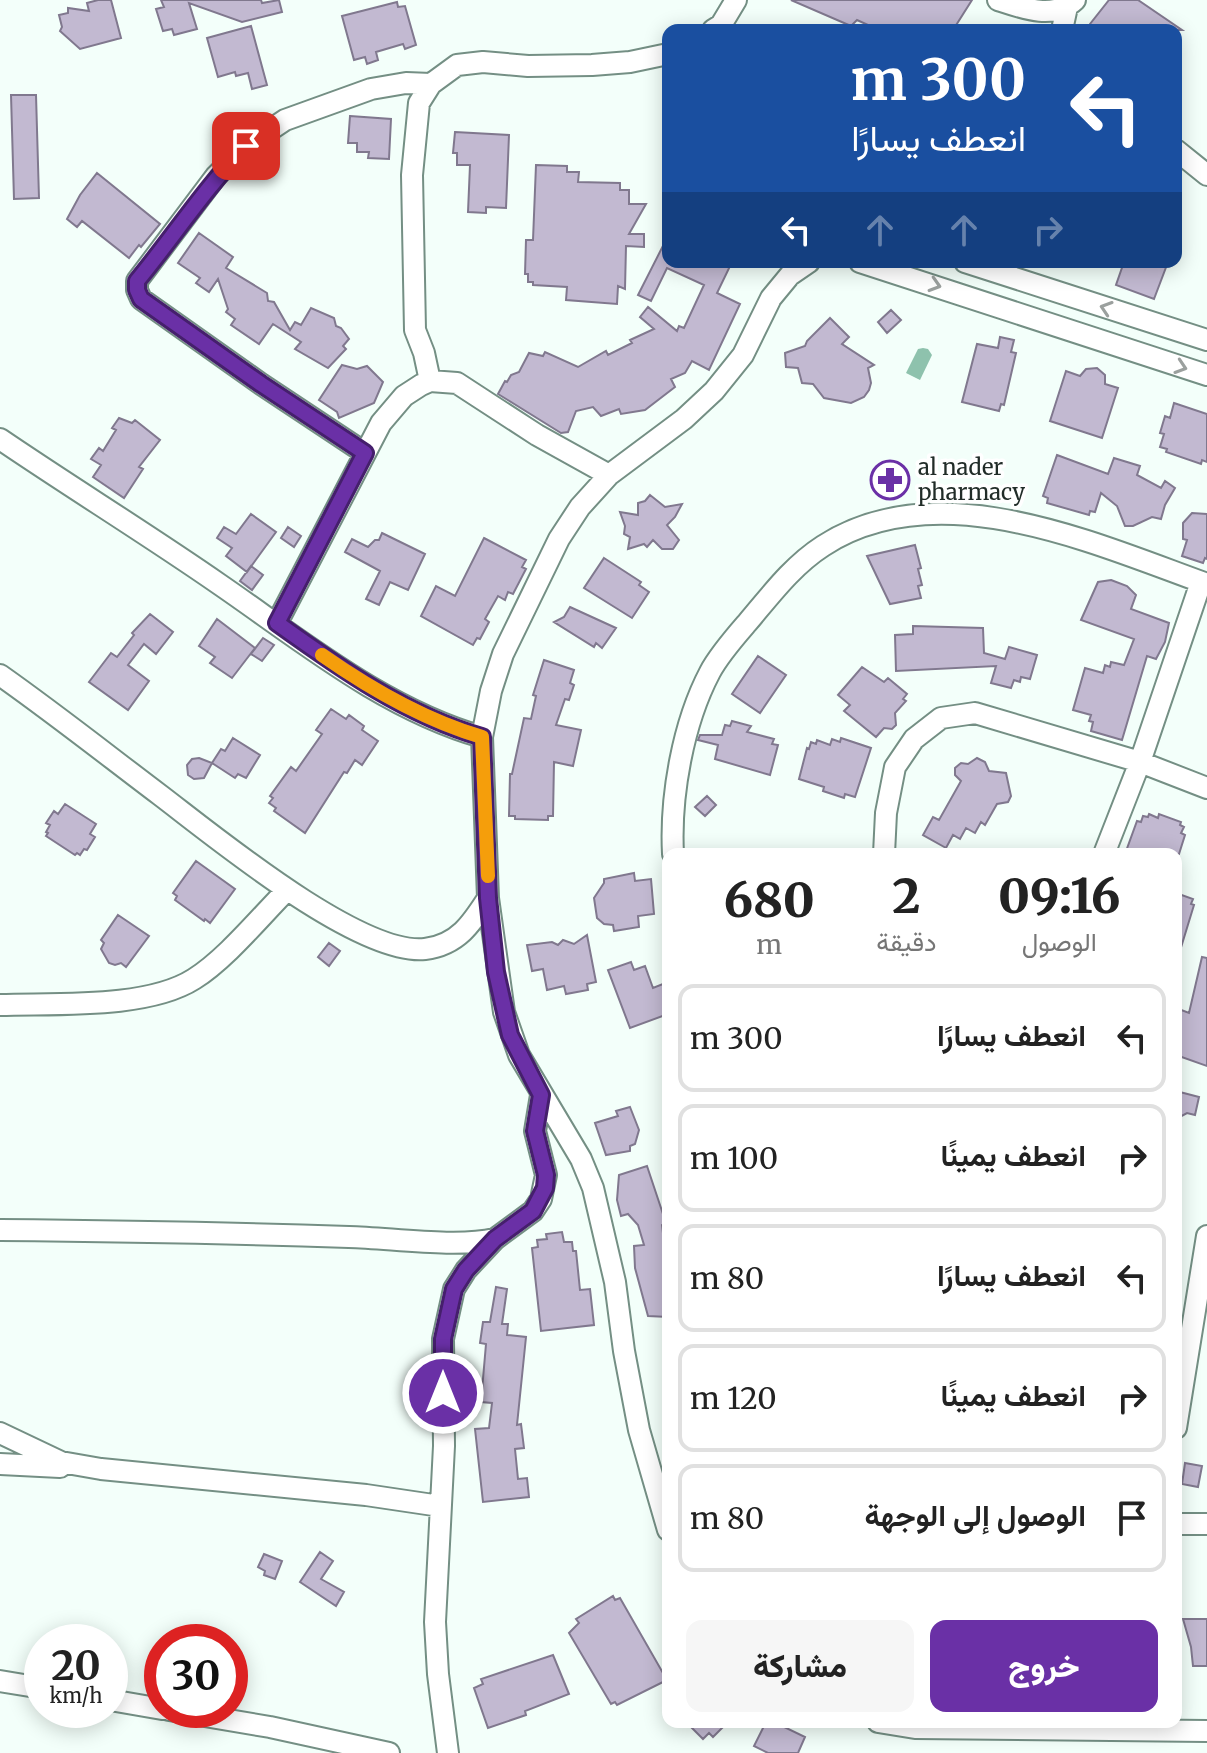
<!DOCTYPE html>
<html lang="ar">
<meta charset="utf-8">
<style>
:root{--surface:#fff;--page:#f6f6f6;--text:#222;--muted:#767676;--line:#e0e0e0;--accent:#6a30a6}
body{margin:0;font-family:Merriweather,Vazirmatn,serif;background:var(--page);color:var(--text);direction:rtl;height:100vh;display:flex;flex-direction:column;font-size:30px;white-space:nowrap}
*{box-sizing:border-box;margin:0}
p{font-size:26px;color:var(--muted)}
.icon{flex:none;width:44px;height:44px;fill:none;stroke:currentColor;stroke-width:2;stroke-linecap:round;stroke-linejoin:round}
.map{position:relative;flex:1;overflow:hidden;direction:ltr}
.side{position:absolute;left:662px;top:848px;width:520px;height:880px;display:flex;flex-direction:column;background:var(--surface);border-radius:16px;box-shadow:0 4px 20px #0003;direction:rtl}
.side>*{flex:none}
.guide{position:absolute;left:662px;top:24px;width:520px;height:244px;border-radius:16px;box-shadow:0 4px 20px #0003;direction:rtl;background:#1a4fa0;color:#fff;overflow:hidden}
.speed{position:absolute;left:24px;top:1624px;display:flex;gap:16px;font-size:40px;font-weight:700;text-align:center}
.speed>*{display:grid;place-content:center;width:104px;height:104px;border-radius:50%;background:var(--surface);box-shadow:0 4px 20px #0003;line-height:1}
.speed small{font-size:20px;font-weight:400}
.speed .limit{border:12px solid #d22;background:#fff;color:#111}
.pin{position:absolute;display:grid;place-items:center;width:68px;height:68px;color:#fff;margin:-34px;border-radius:16px;box-shadow:0 4px 12px #0006}
.me{position:absolute;width:88px;margin:-44px;rotate:0deg;stroke-linejoin:round;filter:drop-shadow(0 0 6px #0008)}
.turn{display:flex;align-items:center;gap:28px;height:168px;padding:0 24px;font-size:36px}
.turn .icon{width:104px;height:104px;stroke-width:2.5}
.turn b{display:block;font-size:56px;line-height:68px}
.lanes{display:flex;align-items:center;height:76px;padding:0 24px;background:#0003;justify-content:center;gap:40px;direction:ltr}
.lanes .off{opacity:.35}
.eta{display:flex;justify-content:space-evenly;align-items:center;height:136px;text-align:center}
.eta b{font-size:48px;font-weight:800;line-height:56px}
.cta{display:flex;gap:16px;margin-top:auto;padding:16px 24px}
.cta a{flex:1;height:92px;border-radius:16px;background:var(--accent);color:#fff;font-size:32px;font-weight:800;line-height:92px;text-align:center}
.cta a+a{background:var(--page);color:var(--text)}
ul{padding:0;list-style:none}
li{display:flex;align-items:center;gap:24px;height:108px;margin:0 16px 12px;padding:0 8px;border:4px solid var(--line);border-radius:16px}
li div{flex:1}
li b{display:block;font-size:30px}
li em{font-style:normal}
.map>svg:first-child{display:block}
.water{fill:#8ec2ad}
.building{fill:#c2b9d1;stroke:#80788e;stroke-width:2}
.lines{fill:none;stroke-linecap:round;stroke-linejoin:round}
.minor-casing{stroke:#748f84;stroke-width:24}
.minor{stroke:#fff;stroke-width:20}
.oneway{stroke:#9ba09e}
.route-casing{stroke:#451f6c;stroke-width:20}
.route{stroke:#6a30a6;stroke-width:14}
.slow{stroke:#f59e0b;stroke-width:14}
.labels{text-anchor:middle;stroke-width:7;stroke-linejoin:round;paint-order:stroke}
.poi-label{font-size:22px;fill:#212c28;stroke:#fff;text-anchor:start}
</style>
<div class="map">
<svg width="1207" height="1753" viewBox="0 0 1207 1753">
<rect width="100%" height="100%" fill="#f3fffa"/>
<path class="water" d="M923,348L928,349L932,355L920,380L906,373L918,349Z"/>
<path class="building" d="M98,0H111L121,38L80,49L60,31L62,27L59,15L68,13V8L89,11L87,3Z
M161,0H261L262,3L279,0L282,12L242,22L189,3L197,29L174,35L172,29L163,31L156,9L164,7Z
M791,0H972L953,30H879L857,20L851,26Z
M1109,0H1138L1182,30H1098L1090,24Z
M397,2L398,7L405,6L416,45L405,49L403,44L376,52L378,60L367,64L365,57L354,60L342,16Z
M251,26L267,85L252,89L248,73L236,76L235,72L218,77L207,38Z
M11,95H36L39,198L14,199Z
M350,116L391,119L389,159L368,158L369,152H357V143H348Z
M258,117L246,131L227,137L224,126Z
M455,132L509,135L506,208L486,207V213L468,212L470,165H457V153H453Z
M536,165L567,166V172H579L578,182L620,183V190H629V204H646L629,234H644V247L626,246L625,289L618,286L617,304L566,300L567,287L533,285V282H528V274H525L526,240H533Z
M97,173L160,224L141,247L139,245L129,258L82,221L77,227L67,219L80,195Z
M199,233L233,257L226,268L267,293L268,301L274,302L290,330L295,322L301,325L311,308L334,318L336,326L341,328L349,339L343,346L346,349L328,368L295,349L301,342L273,324L259,344L231,325L235,319L226,312L228,309L218,279L209,292L196,283L200,278L178,263Z
M668,236V262H732L717,293L740,304L709,370L692,361L685,373L671,379L675,387L645,410L621,414L619,409L601,416L593,407L576,411L568,432L561,433L498,394L505,381L507,382L511,375L519,372L529,353L543,356L545,352L578,367L606,351L608,355L632,343L630,340L654,329L640,317L648,307L677,331L679,326L684,328L704,285L667,268L651,301L638,295Z
M1124,262H1168L1154,299L1116,285Z
M891,310L901,320L887,333L878,322Z
M830,318L849,337L842,344L874,365L868,368L871,383L869,390L864,397L851,403L824,398L813,384L802,383L798,368L786,367L785,353L805,346L807,341Z
M1000,337L1014,340L1011,352L1016,353L1004,405L1001,404L999,411L962,402L977,344L998,348Z
M342,365L357,369L367,366L383,382L374,403L339,418L337,412L319,400Z
M1097,368L1105,375V384L1118,388L1102,438L1050,421L1066,371L1080,376L1086,369Z
M1174,403L1207,414V462L1202,460L1201,464L1166,452L1167,449L1160,447L1164,434L1160,433L1165,416L1170,418Z
M119,418L132,423L135,420L160,440L139,467L143,469L124,498L93,477L101,465L91,459L99,448L103,451L116,430L112,428Z
M1057,455L1108,474L1114,458L1140,466L1137,475L1161,488L1165,481L1175,488L1165,505L1161,519L1152,517L1133,526H1125L1117,506L1101,493L1095,512L1090,511L1089,515L1047,503L1048,498L1043,496Z
M650,495L665,507L682,504L675,517L667,525L679,540L673,549H662L653,540L647,547L644,544L628,549L630,537L624,534L625,526L620,512L638,515V503L645,501Z
M1192,513L1207,514V559L1205,558L1203,563L1182,556L1187,540L1183,539V523Z
M251,514L276,532L247,572L226,556L232,548L217,538L224,527L236,534Z
M288,527L301,536L294,547L281,538Z
M382,533L425,554L408,590L390,582L379,605L366,599L380,571L345,552L352,539L368,547L375,540H379Z
M484,538L526,560L522,567L526,569L513,594L508,592L505,600L498,596L485,619L489,622L480,639L477,638L473,645L421,616L436,586L455,596Z
M915,545L921,568L918,569L922,585L918,586L921,598L890,604L867,556Z
M604,558L641,582L639,585L649,592L632,618L584,588Z
M251,566L263,575L252,590L240,581Z
M1111,580L1127,586L1136,595L1131,609L1169,623L1165,642L1156,659L1147,656L1122,740L1091,731L1093,722L1089,721L1091,715L1073,710L1085,668L1103,673L1105,665L1110,667L1111,662L1124,665L1134,639L1081,620L1098,582Z
M570,607L616,628L602,648L596,643L594,647L554,622L564,617Z
M150,614L173,632L156,654L144,644L128,665L149,681L128,710L89,682L111,653L117,657L134,635L132,633Z
M217,619L255,648L232,678L210,663L215,657L199,646Z
M913,626L983,628L984,653L1005,659L1009,647L1037,655L1030,679L1021,677L1020,682L1014,680L1011,688L991,683L996,666L896,671L895,635L913,634Z
M263,638L274,645L262,661L251,654Z
M758,656L786,675L760,713L732,694Z
M544,660L574,670L570,683L574,685L569,700L565,699L556,725L581,730L573,766L554,762L553,816H548V820L515,819V816H509L510,774H512L524,718L531,719L536,696L533,695Z
M862,667L884,682L888,678L907,694L903,699L906,701L895,713L896,725L892,729L884,728L876,737L844,711L850,705L838,695Z
M331,709L346,719L349,715L364,726L362,730L378,741L362,765L355,760L347,773L344,772L305,833L274,811L276,808L269,803L273,798L270,796L291,767L296,771L322,734L316,730Z
M732,721L751,726L747,732L774,739L772,744L778,745L770,775L715,759L718,745L698,740L700,735H722L725,725L730,726Z
M233,738L260,755L246,778L238,774L235,778L212,763L221,749L225,751Z
M841,738L871,748L855,797L845,794L844,798L823,791L824,787L799,779L807,748L809,749L811,742L816,744L817,740L830,745L832,739L840,742Z
M199,758L212,763L204,778L194,779L188,775L187,765L192,759Z
M977,758L985,762L989,771L1006,773L1011,796L1008,802L997,804L985,825L981,822L975,833L966,828L960,839L953,835L946,848L923,835L933,817L939,820L961,781L955,775V768L961,763L968,764Z
M707,796L716,805L705,816L695,807Z
M65,804L96,824L90,834L95,837L87,850L84,849L80,855L77,853L75,855L46,836L48,833L46,832L50,825L46,823L54,811L58,814Z
M1149,814L1158,818L1159,814L1181,822L1180,825L1184,827L1181,833L1185,835L1179,854H1125L1137,821L1141,822L1143,816L1148,817Z
M196,861L235,889L210,923L205,919L204,921L175,900L177,896L173,893Z
M634,873L635,881L651,879L654,914L638,916L639,927L614,931L613,925L604,924L597,918L594,898L604,883V879Z
M1176,893L1193,899L1191,904L1194,905L1179,954H1176Z
M118,915L149,936L126,967L121,963L115,965L109,963L101,949L104,943L101,940Z
M587,935L596,982L587,984L588,990L566,994L564,986L547,990L543,969L532,971L527,945L552,942L558,945L563,940L574,944Z
M329,943L340,951L329,966L318,957Z
M1202,957L1207,958V1066L1176,1055V1008L1189,1013Z
M631,962L634,970L645,966L653,988L668,982V1014L630,1028L608,970Z
M1176,1091L1199,1097L1195,1115L1187,1113L1176,1119Z
M630,1107L639,1130L635,1144L630,1146V1151L606,1155L595,1123L618,1116L616,1111Z
M647,1166L666,1223L662,1225L668,1274V1317L648,1316L635,1268L634,1246L644,1245L638,1225L628,1214L621,1216L617,1200L619,1175Z
M562,1232L564,1242H572L573,1251H576L580,1290L590,1289L594,1325L541,1331L532,1248L538,1247L537,1240L547,1239L546,1234Z
M496,1287L507,1289L502,1324H508L507,1335L526,1337L517,1425L521,1424L524,1448L515,1449L518,1479L527,1478L529,1497L483,1502L475,1429L489,1428L492,1403L481,1402L486,1344L480,1343L483,1322H490Z
M1185,1463L1202,1466L1198,1487L1182,1484Z
M320,1552L333,1561L321,1579L344,1592L336,1606L300,1582Z
M264,1554L282,1561L275,1579L264,1575L265,1571L258,1567Z
M613,1596L615,1600L620,1598L667,1680L617,1705L615,1702L611,1704L569,1633L579,1623L576,1619Z
M1183,1619H1207V1666H1193L1191,1647Z
M553,1655L569,1694L525,1711L526,1715L488,1728L474,1688L483,1684L481,1679Z
M686,1722H728L713,1737L709,1733L703,1739Z
M766,1722H774L805,1737L798,1753H768L754,1746Z"/>
<g class="lines">
<g class="minor-casing">
<path id="minor" d="M998,0C1022,8 1054,20 1075,0
M713,30L721,25L736,0
M1062,30L1067,7
M1176,150L1207,175
M860,262L1207,375
M965,262L1207,340
M430,381L424,353L415,330L412,175L419,103L431,84
M0,439C72,488 147,534 219,584C302,641 384,709 482,737
M365,453L261,384L141,299L137,290V281L216,176L246,146L285,120L371,89L406,83L431,84L457,65L483,62L528,66L592,65L630,62L668,54
M277,623L381,423L404,396L421,385L430,381L457,383L537,435L609,475
M0,675C54,713 107,755 160,795C214,836 359,956 425,949C458,945 472,923 488,898
M673,854C670,796 683,723 710,672C719,655 734,638 747,623C770,596 792,566 823,546C937,472 1093,543 1207,584
M884,854L886,813L895,767L914,739L941,718L975,713L1140,762L1207,788
M1104,854L1140,762L1201,582
M0,1005C55,1003 147,1009 194,979C226,959 260,917 287,890
M0,1230C116,1231 232,1233 349,1237C391,1238 456,1248 495,1239
M1176,1428L1207,1236
M0,1433L61,1462L101,1469L366,1495L440,1506
M0,1464L60,1467
M1176,1524H1207
M668,1530L639,1430L624,1351L615,1282L593,1188L581,1159L519,1055L504,1012L488,898L482,737L491,691L503,654L559,539L580,507L609,475L684,419L714,391L743,355L771,298L790,275L809,262
M0,1681L42,1688
M110,1700L162,1709
M169,1710L270,1727L389,1753
M878,1722L915,1728L1207,1731
M448,1753L438,1674L435,1622L444,1446L443,1339L454,1289L466,1270L495,1239L533,1211L541,1199L546,1175L535,1131L541,1095"/>
</g>
<use href="#minor" class="minor"/>
</g>
<defs><path id="oneway-chevron" d="M-2-3.5L2.5 0L-2 3.5" fill="none" stroke-width="1.6" stroke-linecap="round" stroke-linejoin="round" transform="scale(2)"/></defs>
<g class="oneway">
<use href="#oneway-chevron" transform="translate(935 285) rotate(17)"/>
<use href="#oneway-chevron" transform="translate(1106 308) rotate(-162)"/>
<use href="#oneway-chevron" transform="translate(1181 367) rotate(18)"/>
</g>
<g class="lines">
<g class="route-casing">
<path id="route" d="M246,146C205,188 174,236 137,281V290L141,299L261,384L365,453L277,623C341,669 406,715 482,737L488,898L496,972L510,1035L541,1095L535,1131L546,1175L545,1188L533,1211L495,1239L466,1270L454,1289L443,1339V1393"/>
</g>
<use href="#route" class="route"/>
<path class="slow" d="M322,655C372,690 424,720 482,737L488,876"/>
</g>
<defs>
<g id="pharmacy-ring" transform="scale(2)"><circle r="9.5" fill="#fff" stroke="#6a30a6" stroke-width="1.5"/><path d="M-2-6h4v4h4v4h-4v4h-4v-4h-4v-4h4Z" fill="#6a30a6"/></g>
</defs>
<g fill-rule="evenodd">
<use href="#pharmacy-ring" x="890" y="480"/>
</g>
<g class="labels">
<g class="poi-label">
<text x="918" y="475">al nader<tspan x="918" dy="25">pharmacy</tspan></text>
</g>
</g>
</svg>
<div class="speed"><div>20<small>km/h</small></div><div class="limit">30</div></div>
<div class="pin" style="left:246px;top:146px;background:#d93025"><svg class="icon" aria-label="arrive" viewBox="0 0 24 24"><path d="M6 21V4h12l-3 4 3 4H6"/></svg></div>
<svg class="me" style="left:443px;top:1393px" viewBox="-20 -20 40 40"><circle r="17" fill="#6a30a6" stroke="#fff" stroke-width="3"/><path d="M0-11L8 9 0 5-8 9z" fill="#fff"/></svg>
<div class="guide">
<div class="turn"><svg class="icon" aria-label="left" viewBox="0 0 24 24"><path d="M17 20v-9H6M10 6l-5 5 5 5"/></svg><div><b>300 m</b>انعطف يسارًا</div></div>
<div class="lanes"><svg class="icon" aria-label="left" viewBox="0 0 24 24"><path d="M17 20v-9H6M10 6l-5 5 5 5"/></svg><svg class="icon off" aria-label="ahead" viewBox="0 0 24 24"><path d="M12 20V5M6 11l6-6 6 6"/></svg><svg class="icon off" aria-label="ahead" viewBox="0 0 24 24"><path d="M12 20V5M6 11l6-6 6 6"/></svg><svg class="icon off" aria-label="right" viewBox="0 0 24 24"><path d="M7 20v-9h11M14 6l5 5-5 5"/></svg></div>
</div>
<section class="side">
<div class="eta">
<div><b>09:16</b><p>الوصول</p></div>
<div><b>2</b><p>دقيقة</p></div>
<div><b>680</b><p>m</p></div>
</div>
<ul>
<li><svg class="icon" aria-label="left" viewBox="0 0 24 24"><path d="M17 20v-9H6M10 6l-5 5 5 5"/></svg><div><b>انعطف يسارًا</b></div><em>300 m</em></li>
<li><svg class="icon" aria-label="right" viewBox="0 0 24 24"><path d="M7 20v-9h11M14 6l5 5-5 5"/></svg><div><b>انعطف يمينًا</b></div><em>100 m</em></li>
<li><svg class="icon" aria-label="left" viewBox="0 0 24 24"><path d="M17 20v-9H6M10 6l-5 5 5 5"/></svg><div><b>انعطف يسارًا</b></div><em>80 m</em></li>
<li><svg class="icon" aria-label="right" viewBox="0 0 24 24"><path d="M7 20v-9h11M14 6l5 5-5 5"/></svg><div><b>انعطف يمينًا</b></div><em>120 m</em></li>
<li><svg class="icon" aria-label="arrive" viewBox="0 0 24 24"><path d="M6 21V4h12l-3 4 3 4H6"/></svg><div><b>الوصول إلى الوجهة</b></div><em>80 m</em></li>
</ul>
<div class="cta"><a>خروج</a><a>مشاركة</a></div>
</section>
</div>
